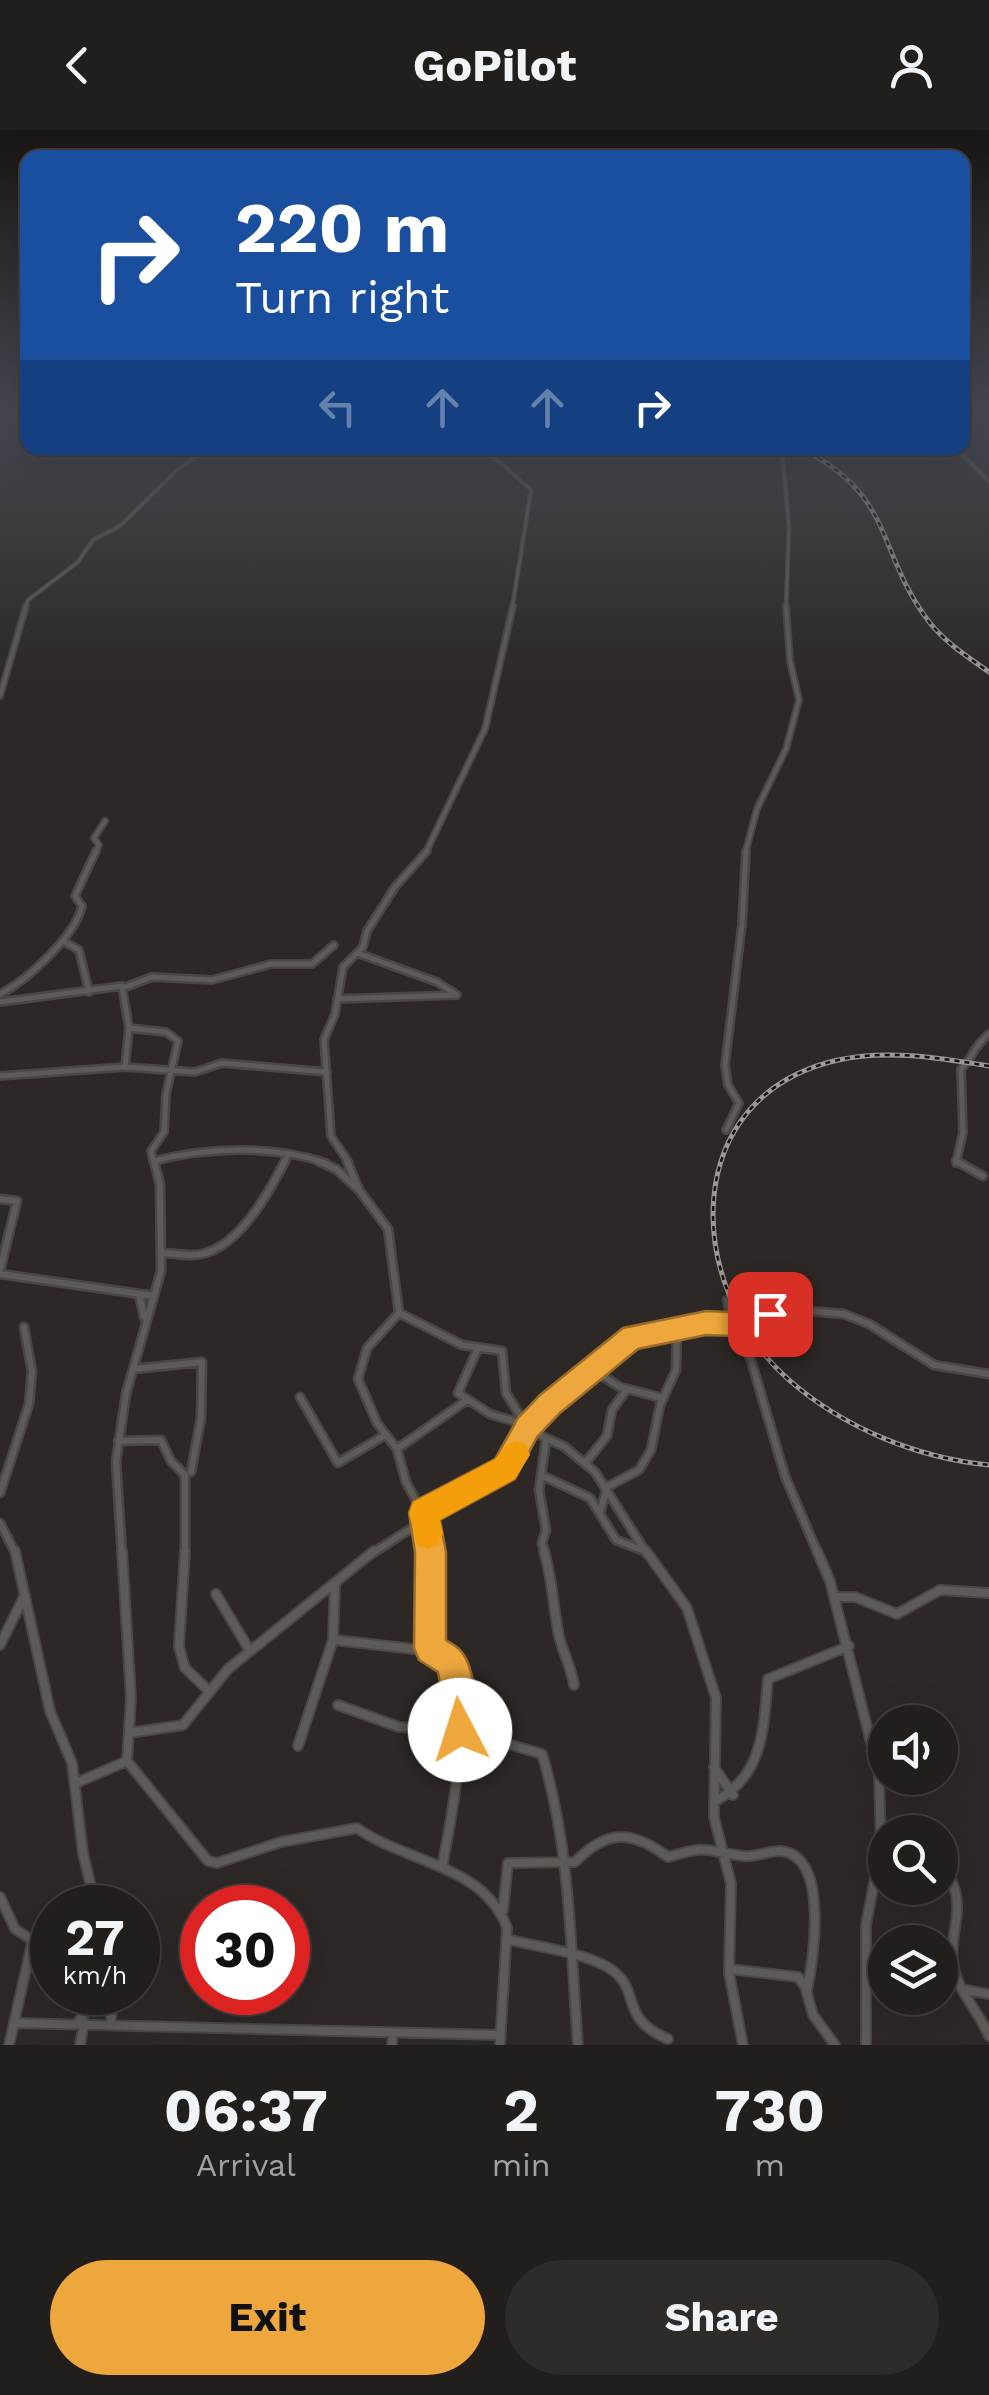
<!DOCTYPE html>
<style>
:root{--surface:#221e1c;--page:#2e2b29;--text:#f1f3f6;--muted:#a2a2a3;--line:#3f3c3b;--accent:#eea73d}
body{margin:0;font-family:"Work Sans",sans-serif;background:var(--page);color:var(--text);height:100vh;display:flex;flex-direction:column;font-size:38px;white-space:nowrap}
*{box-sizing:border-box;margin:0}
p{font-size:32px;color:var(--muted)}
.icon{flex:none;width:55px;height:55px;fill:none;stroke:currentColor;stroke-width:2;stroke-linecap:round;stroke-linejoin:round}
.map{position:relative;height:1915px;overflow:hidden}
.drawer{display:flex;flex-direction:column;background:var(--surface);flex:1}
.drawer>*{flex:none}
.banner{position:absolute;left:20px;top:20px;width:950px;height:305px;border-radius:20px;box-shadow:0 10px 40px #0002,0 0 0 2px var(--line);background:#1a4fa0;color:#fff;overflow:hidden}
.tools{position:absolute;left:868px;top:1575px;display:grid;gap:20px}
.tools a{display:grid;place-items:center;width:90px;height:90px;border-radius:50%;background:var(--surface);box-shadow:0 10px 40px #0002,0 0 0 2px var(--line);font-size:50px}
.speed{position:absolute;left:30px;top:1755px;display:flex;gap:20px;font-size:50px;font-weight:700;text-align:center}
.speed>*{display:grid;place-content:center;width:130px;height:130px;border-radius:50%;background:var(--surface);box-shadow:0 10px 40px #0002,0 0 0 2px var(--line);line-height:1}
.speed small{font-size:25px;font-weight:400}
.speed .limit{border:15px solid #d22;background:#fff;color:#111}
.pin{position:absolute;display:grid;place-items:center;width:85px;height:85px;color:#fff;margin:-42px;border-radius:20px;box-shadow:0 5px 15px #0006}
.me{position:absolute;width:110px;margin:-55px;rotate:355deg;stroke-linejoin:round;filter:drop-shadow(0 0 8px #0008)}
.turn{display:flex;align-items:center;gap:35px;height:210px;padding:0 50px;font-size:45px}
.turn .icon{width:130px;height:130px;stroke-width:2.5}
.turn b{display:block;font-size:70px;line-height:85px}
.lanes{display:flex;align-items:center;height:95px;padding:0 50px;background:#0003;justify-content:center;gap:50px;direction:ltr}
.lanes .off{opacity:.35}
.eta{display:flex;justify-content:space-evenly;align-items:center;height:170px;text-align:center}
.eta b{font-size:60px;font-weight:700;line-height:70px}
.action{display:flex;gap:20px;margin-top:auto;padding:20px 50px}
.action a{flex:1;height:115px;border-radius:60px;background:var(--accent);color:#111;font-size:40px;font-weight:700;line-height:115px;text-align:center}
.action a+a{background:var(--page);color:var(--text)}
header{display:flex;justify-content:space-between;align-items:center;height:130px;padding:0 50px;background:var(--surface);font-size:45px;font-weight:700}
.map>svg:first-child{display:block}
.lines{fill:none;stroke-linecap:round;stroke-linejoin:round}
.minor-far4-casing{stroke:#4a4643;stroke-width:5}
.minor-far3-casing{stroke:#4a4643;stroke-width:8}
.minor-far2-casing{stroke:#4a4643;stroke-width:10}
.minor-far1-casing{stroke:#4a4643;stroke-width:11}
.minor-casing{stroke:#4a4643;stroke-width:12}
.minor-far4{stroke:#5d5b58;stroke-width:2.5}
.minor-far3{stroke:#5d5b58;stroke-width:4}
.minor-far2{stroke:#5d5b58;stroke-width:5}
.minor-far1{stroke:#5d5b58;stroke-width:6}
.minor{stroke:#5d5b58;stroke-width:8}
.rail-casing{stroke:#9c9896;stroke-width:5}
.rail{stroke:#141110;stroke-width:2.5;stroke-dasharray:5;stroke-linecap:butt}
.route{fill:#eea73d;stroke:#9b6d28;stroke-width:2.5}
.slow{fill:#f59e0b}
</style>
<header><svg class="icon" aria-label="back" viewBox="0 0 24 24"><path d="M15 5l-7 7 7 7"/></svg>GoPilot<svg class="icon" aria-label="person" viewBox="0 0 24 24"><circle cx="12" cy="8" r="4"/><path d="M4 21q1-7 8-7t8 7"/></svg></header>
<div class="map">
<svg width="989" height="1915" viewBox="0 0 989 1915">
<rect width="100%" height="100%" fill="#2d2825"/>
<g class="lines">
<g class="minor-far4-casing">
<path id="minor-far4" d="M475,318L501,333L531,360L512,479
M782,318L789,397L786,479
M955,318L989,351
M25,479L28,470L78,432L93,410L120,396L176,341L208,318"/>
</g>
<g class="minor-far3-casing">
<path id="minor-far3" d="M0,566L26,476
M95,724L99,715L94,708L105,691
M425,724L485,599L513,476
M745,724L757,679L786,619L799,570L790,531L786,476"/>
</g>
<g class="minor-far2-casing">
<path id="minor-far2" d="M65,812L79,820L89,862
M357,823L437,852L454,863
M123,858L152,847L212,850L271,834H312L334,815
M0,864C28,850 75,806 82,776L75,766L96,721
M337,869L457,865
M0,872L122,856L129,898L125,937
M129,898L166,902L178,911L166,964L164,1002L151,1021L154,1033
M0,946L125,937L195,942L222,933L327,942
M726,1000L739,973L728,955L725,935L742,794L746,721
M154,1031C208,1017 273,1015 326,1033
M284,1033L287,1027
M349,1033L331,1006L324,910L335,884L343,837L363,817L367,801L395,757L427,721
M956,1033L963,1002L961,939C974,926 973,917 989,904"/>
</g>
<g class="minor-far1-casing">
<path id="minor-far1" d="M318,1031L336,1039L359,1060
M347,1031L359,1060L388,1099L399,1183L367,1218L358,1249L377,1293L397,1319L406,1352L426,1389L429,1424
M956,1031L983,1046
M0,1069L17,1071L0,1140
M162,1123C175,1123 189,1127 202,1124C240,1116 269,1062 285,1031
M0,1144L154,1166
M139,1164L144,1187
M727,1170L732,1191L751,1230L785,1346L818,1424
M399,1183L462,1215L502,1221L506,1263L529,1300L565,1317L595,1342L647,1424
M733,1194L749,1181L789,1186L809,1181L844,1184L869,1194L934,1235L989,1244
M478,1218L458,1263L490,1284L526,1295
M133,1239L202,1232L201,1288L191,1342
M593,1240L620,1257L662,1268
M300,1267L338,1333L385,1305
M528,1298L575,1252L635,1206H655L699,1194L732,1191
M118,1311L161,1310L171,1331L185,1345V1424
M397,1319L467,1270
M586,1332L607,1306L612,1280L627,1259
M541,1345L590,1368L616,1410L642,1420
M0,1363L29,1274L32,1242L24,1197
M424,1383L505,1339L529,1300
M600,1383L607,1357L639,1340L651,1320L660,1275L676,1240L677,1201
M0,1393L16,1424
M122,1424L116,1332L126,1264L161,1141L160,1055L154,1031
M371,1424L426,1389
M545,1424L542,1413L546,1400L539,1360L546,1310"/>
</g>
<g class="minor-casing">
<path id="minor" d="M15,1421L50,1581L72,1633L83,1723L96,1778
M122,1421L131,1568L127,1631L208,1731L217,1733L281,1712L357,1698C404,1732 485,1735 507,1798L500,1915
M185,1421L179,1517L185,1538L209,1561
M429,1421L430,1519L450,1531C470,1599 455,1669 442,1737
M544,1421C552,1448 553,1474 558,1501C561,1520 571,1535 574,1555
M646,1421L687,1478L716,1568L714,1687L731,1754L729,1843L743,1915
M817,1421L830,1451L879,1644L881,1717L866,1795V1915
M216,1464L250,1521
M834,1467H855L897,1484L940,1460L989,1463
M335,1510L431,1521
M0,1515L25,1465
M338,1575L399,1597L460,1600L542,1624C571,1720 570,1816 578,1915
M129,1603L183,1595L228,1539L374,1421
M298,1616L333,1510L335,1455
M714,1637L733,1665
M76,1653L127,1631
M714,1672C764,1645 763,1600 768,1549L849,1516
M940,1747L952,1752C965,1781 949,1804 953,1833C956,1860 979,1881 989,1906
M0,1767L15,1799L52,1823
M503,1780L508,1733L575,1732C607,1699 632,1700 668,1727C711,1714 703,1721 743,1726C755,1728 769,1720 781,1721C830,1726 813,1830 807,1861
M507,1809C536,1817 589,1823 612,1840C642,1862 618,1888 668,1909
M729,1839L798,1847L805,1856L813,1885L835,1915
M966,1860L989,1864
M83,1862L92,1875
M14,1893L500,1905
M77,1893L92,1875L113,1868
M111,1895L112,1862
M9,1915L32,1813
M80,1915L84,1893
M392,1915L393,1903"/>
</g>
<use href="#minor-far4" class="minor-far4"/>
<use href="#minor-far3" class="minor-far3"/>
<use href="#minor-far2" class="minor-far2"/>
<use href="#minor-far1" class="minor-far1"/>
<use href="#minor" class="minor"/>
<g class="rail-casing">
<path id="rail" d="M800,318C897,366 874,420 930,493C946,513 968,527 989,542
M989,936C940,928 887,919 838,930C678,966 683,1156 789,1250C844,1298 917,1328 989,1335"/>
</g>
<use href="#rail" class="rail"/>
</g>
<linearGradient id="sky" x2="0" y2="1"><stop stop-color="#191614"/><stop offset="0.51" stop-color="#464851"/><stop offset="1" stop-color="#464851" stop-opacity="0"/></linearGradient>
<rect width="989" height="552" fill="url(#sky)"/>
<path class="route" d="M749,1169L780,1176L784,1184L780,1192L770,1196L753,1193L734,1206L706,1205L638,1219L560,1283L537,1307L515,1349L440,1390L446,1422V1510C450,1513 455,1515 459,1519C476,1535 480,1591 472,1611L460,1616L449,1611L438,1542L419,1530L414,1518L415,1422L409,1383L413,1372L495,1329L518,1288L540,1265L623,1198L706,1181L728,1182Z"/>
<path class="slow" d="M516,1311L526,1315L530,1325L515,1349L440,1390L443,1404L438,1415L428,1419L417,1415L409,1383L413,1372L495,1329L506,1315Z"/>
</svg>
<div class="tools">
<a><svg class="icon" aria-label="sound" viewBox="0 0 24 24"><path d="M4 9h4l5-4v14l-5-4H4zM17 9q2 3 0 6"/></svg></a>
<a><svg class="icon" aria-label="search" viewBox="0 0 24 24"><circle cx="10" cy="10" r="6"/><path d="M15 15l6 6"/></svg></a>
<a><svg class="icon" aria-label="layers" viewBox="0 0 24 24"><path d="M12 4l9 5-9 5-9-5zM3 14l9 5 9-5"/></svg></a>
</div>
<div class="speed"><div>27<small>km/h</small></div><div class="limit">30</div></div>
<div class="pin" style="left:770px;top:1184px;background:#d93025"><svg class="icon" aria-label="arrive" viewBox="0 0 24 24"><path d="M6 21V4h12l-3 4 3 4H6"/></svg></div>
<svg class="me" style="left:460px;top:1600px" viewBox="-20 -20 40 40"><circle r="19" fill="#fff"/><path d="M0-13L10 11 0 6-10 11z" fill="#eea73d"/></svg>
<div class="banner">
<div class="turn"><svg class="icon" aria-label="right" viewBox="0 0 24 24"><path d="M7 20v-9h11M14 6l5 5-5 5"/></svg><div><b>220 m</b>Turn right</div></div>
<div class="lanes"><svg class="icon off" aria-label="left" viewBox="0 0 24 24"><path d="M17 20v-9H6M10 6l-5 5 5 5"/></svg><svg class="icon off" aria-label="ahead" viewBox="0 0 24 24"><path d="M12 20V5M6 11l6-6 6 6"/></svg><svg class="icon off" aria-label="ahead" viewBox="0 0 24 24"><path d="M12 20V5M6 11l6-6 6 6"/></svg><svg class="icon" aria-label="right" viewBox="0 0 24 24"><path d="M7 20v-9h11M14 6l5 5-5 5"/></svg></div>
</div>
</div>
<section class="drawer">
<div class="eta">
<div><b>06:37</b><p>Arrival</p></div>
<div><b>2</b><p>min</p></div>
<div><b>730</b><p>m</p></div>
</div>
<div class="action"><a>Exit</a><a>Share</a></div>
</section>
